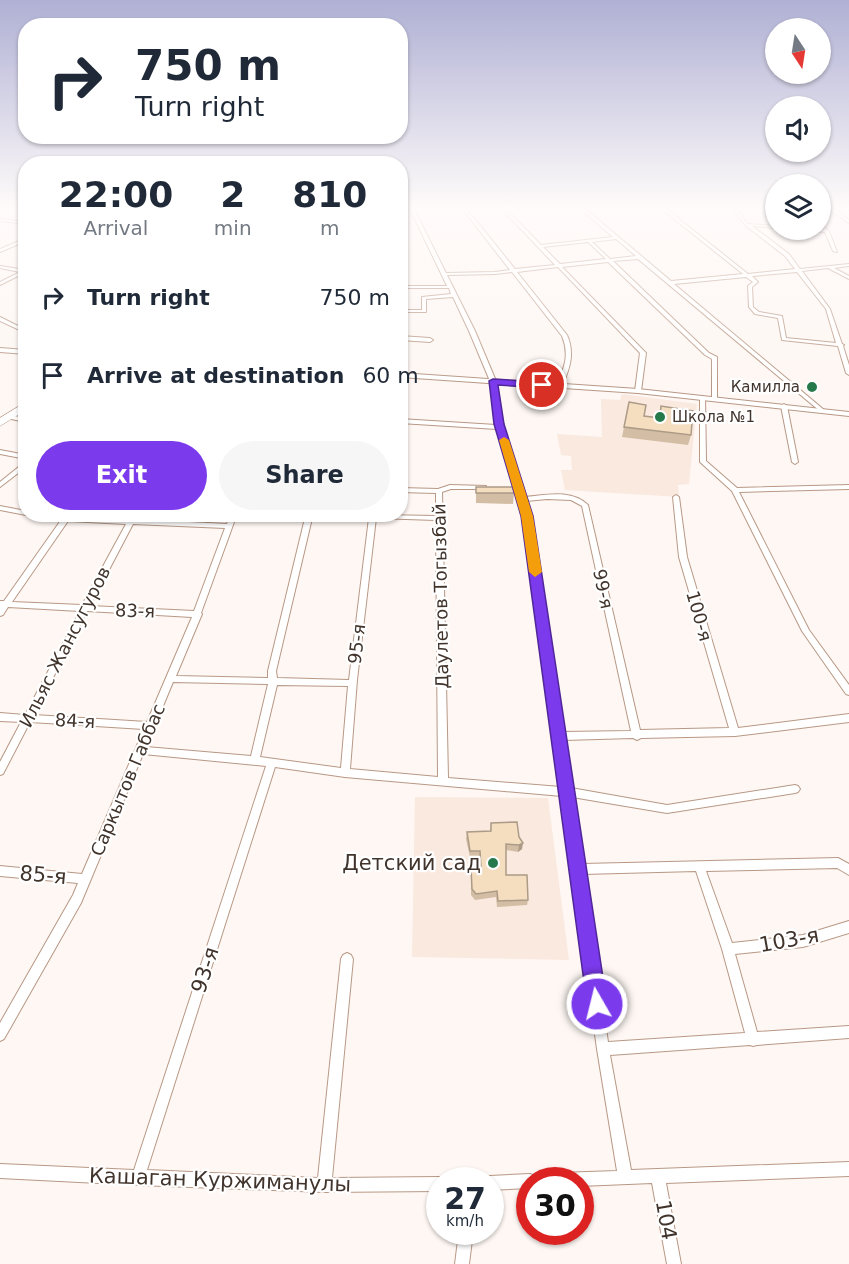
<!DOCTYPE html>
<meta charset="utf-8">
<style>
:root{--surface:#fff;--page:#f6f6f7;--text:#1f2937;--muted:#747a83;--accent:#7c3aed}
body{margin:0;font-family:"DejaVu Sans",sans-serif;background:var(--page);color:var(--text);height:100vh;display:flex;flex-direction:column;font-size:22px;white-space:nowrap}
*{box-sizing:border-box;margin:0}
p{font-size:20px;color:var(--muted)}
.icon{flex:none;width:33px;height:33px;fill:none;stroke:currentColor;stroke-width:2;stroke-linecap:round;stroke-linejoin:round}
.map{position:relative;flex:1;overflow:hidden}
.details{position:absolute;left:18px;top:156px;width:390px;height:366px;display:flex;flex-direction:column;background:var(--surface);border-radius:24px;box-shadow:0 2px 4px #0004}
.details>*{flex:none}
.top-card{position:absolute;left:18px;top:18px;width:390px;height:126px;border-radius:24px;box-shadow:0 2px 4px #0004;background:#fff;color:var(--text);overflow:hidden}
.needle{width:39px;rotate:168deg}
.controls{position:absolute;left:765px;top:18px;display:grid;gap:12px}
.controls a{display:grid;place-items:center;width:66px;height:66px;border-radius:50%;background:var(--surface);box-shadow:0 2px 4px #0004;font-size:30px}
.speed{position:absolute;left:426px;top:1167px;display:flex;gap:12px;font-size:30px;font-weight:700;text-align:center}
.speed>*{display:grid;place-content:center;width:78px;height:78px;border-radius:50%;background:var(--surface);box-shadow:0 2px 4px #0004;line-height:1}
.speed small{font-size:15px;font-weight:400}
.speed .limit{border:9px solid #d22;background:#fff;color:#111}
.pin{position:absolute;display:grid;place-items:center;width:51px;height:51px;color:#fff;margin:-26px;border:3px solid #fff;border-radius:50%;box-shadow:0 2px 6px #0007}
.me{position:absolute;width:66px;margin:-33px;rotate:352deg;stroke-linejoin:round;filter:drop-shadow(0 0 4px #0008)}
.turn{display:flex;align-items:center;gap:21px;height:126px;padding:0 18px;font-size:27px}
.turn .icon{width:78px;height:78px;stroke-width:2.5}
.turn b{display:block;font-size:42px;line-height:51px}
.eta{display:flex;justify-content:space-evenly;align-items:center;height:102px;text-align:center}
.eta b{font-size:36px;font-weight:700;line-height:42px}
.cta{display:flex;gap:12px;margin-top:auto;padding:12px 18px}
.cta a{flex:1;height:69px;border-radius:36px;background:var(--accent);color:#fff;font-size:24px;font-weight:700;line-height:69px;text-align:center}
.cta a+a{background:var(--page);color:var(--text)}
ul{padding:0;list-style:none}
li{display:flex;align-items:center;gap:18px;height:78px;padding:0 18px}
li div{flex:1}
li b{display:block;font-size:22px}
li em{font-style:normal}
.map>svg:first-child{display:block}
.built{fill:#fae9df}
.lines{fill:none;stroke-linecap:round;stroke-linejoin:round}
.minor-casing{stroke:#b89885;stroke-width:2}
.tertiary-casing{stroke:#b89885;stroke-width:2}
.trunk-casing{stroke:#b89885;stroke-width:1}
.minor{fill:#fff;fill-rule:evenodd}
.tertiary{fill:#fff;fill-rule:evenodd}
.trunk{fill:#fff;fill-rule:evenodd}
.wall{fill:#d3bea5}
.shaded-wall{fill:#ac9b86}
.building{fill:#f5ddc0;stroke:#ac9b86;stroke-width:1.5}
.route{fill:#7c3aed;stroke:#51269a;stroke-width:1.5}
.slow{fill:#f59e0b}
.poi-dot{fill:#26794b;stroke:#fff;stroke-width:2}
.labels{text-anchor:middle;stroke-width:4.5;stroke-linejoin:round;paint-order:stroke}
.far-poi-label{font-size:15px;fill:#41342c;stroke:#fff;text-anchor:end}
.street-label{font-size:18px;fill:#41342c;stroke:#fff}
.near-poi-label{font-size:21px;fill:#41342c;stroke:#fff;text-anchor:end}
.near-street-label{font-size:21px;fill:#41342c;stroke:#fff}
</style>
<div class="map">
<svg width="849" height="1264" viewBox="0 0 849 1264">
<rect width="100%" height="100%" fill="#fef7f3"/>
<path class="built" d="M622,394L697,404L689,484L678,485L679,497L565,490L561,470H572L571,456L561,455L557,434L602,437L601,399L620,400Z
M415,797L548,798L569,960L412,957Z"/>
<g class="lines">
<g class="minor-casing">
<path id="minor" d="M409,207H413L446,273L495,272L510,270L461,207H465L515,269L555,265L500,207H504L541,245L613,237L578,207H583L671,281L743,274L659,207H664L748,274L795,269L785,256L746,226L731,207H735L748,224L776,226V228L752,226L789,254L800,269L849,264V266L834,268L849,276V279L828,268L802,271L830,309L842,344L844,345L843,346L849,365V375L846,373L838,346L782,340L778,318L755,314L749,307L748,286L753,282L746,277L674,284L823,409L824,410L821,412L638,259L613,261L709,353L717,357V399L712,398V359L705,355L608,262L562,267L646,353L641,391L638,393L635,391L640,353L558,267L517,272L567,335C575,353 570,368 562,386L559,388L556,386C564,369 570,355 562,336L512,272L495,274L447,275L475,331L496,381L502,424L525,497C546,495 572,489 588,505L640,730L729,728L679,557L673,497L676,495L679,497L687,557L738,728L849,714V722L735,736L641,738L637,740L633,738L564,740L571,788L667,805L795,785L798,786L800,789L798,792L795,793L667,813L572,797L582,864L838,858L849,864V875L837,868L706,871L732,943L803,935L849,921V933L803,947L735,954L757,1032L849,1026V1038L757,1045L753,1046L750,1045L610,1055L631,1170L849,1162V1176L666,1183L681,1264H667L652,1183L580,1186V1180H550L552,1175L557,1173L617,1171L597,1049L562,796L345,777L275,767L147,1170L318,1178L341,959L343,955L347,953L351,955L353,959L332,1178L440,1177L445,1180H440V1191L324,1192L138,1185L0,1178V1164L134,1170L266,766L143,754L81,903L4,1039L0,1041V1023L73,895L78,883L0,876V866L82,874L144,729L30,722L3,774L0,775V762L21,722L0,721V713L25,715L80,611L8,607L3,615L0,616V601H4L61,520L34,514L227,524L230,514H237L201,613L202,614L176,676L268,678V671L306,514H313L276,671L277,678L349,680L369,518L326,516L323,514L436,516V493L400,492V488L438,489L450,485L486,486V488L484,489H451L442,492L448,778L561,787L523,515L497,429L400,423V419L496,425L490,381L469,331L453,297L426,299V312H400V310H422V297L451,294L449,288H400V286H447ZM616,239L636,256L610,259L592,242ZM588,242L606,259L560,264L543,247ZM797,272L826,309L836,343L786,338L782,316L759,312L753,307L752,287L758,282L752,276ZM547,499L571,500L582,506L631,731L563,732L531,515L526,501ZM376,518L436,520L438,777L350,769L357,680ZM68,521L126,524L82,605L12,602ZM133,524L225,528L194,611L90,606ZM87,611L192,617L147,722L34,715ZM173,682L268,684L251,756L146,747ZM277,685L348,686L341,768L260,757ZM696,871L722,949L745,1033L608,1042L583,874Z
M820,207L849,208V210H835L849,220V223L830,210L820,209Z
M0,219L26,222V224L0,221Z
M820,223L829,231L837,252L833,251L825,232L806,231L804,230H823L820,227Z
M26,238V241L0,252V249Z
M0,266L26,270V272L0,285V282L20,272L0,268Z
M0,317L26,330V333L0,321Z
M400,336L430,338L433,340L430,342L400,340Z
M0,348L26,350V354L0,352Z
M700,396L705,397L706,461L737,488L849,485V489L739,492L809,630L849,685V695L846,694L802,631L732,491L700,462Z
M784,404L787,406L798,462L795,464L792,462L781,406Z
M8,415L26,418V422L6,418L5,417Z
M0,450L26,455V459L0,454Z
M26,461V467L0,487V482Z
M0,506L26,511V514H29L26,515L0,510Z
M530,1174L535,1176L537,1180H530V1188L490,1190V1180H484L485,1178L490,1176Z
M459,1232H473L469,1264H455Z"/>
</g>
<g class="tertiary-casing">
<path id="tertiary" d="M400,373L638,389L849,412V416L638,393L400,377Z"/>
</g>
<g class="trunk-casing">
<path id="trunk" d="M26,402V410L0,426V418Z"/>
</g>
<use href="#minor" class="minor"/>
<use href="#tertiary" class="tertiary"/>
<use href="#trunk" class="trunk"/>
</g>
<path class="wall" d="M629,402L644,416L659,418L661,406L691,435L688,445L622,437Z
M476,487L514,493L513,504L476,503Z
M491,823L519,837L522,849L518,852L506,850V875L528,900L527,905L497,907L496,897L475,900L471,895V868L480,867L479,857H470L466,839L467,832L490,831Z"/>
<path class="shaded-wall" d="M523,843L522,849L518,852L519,845Z"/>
<path class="building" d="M629,402L646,405L644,416L660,418L661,406L693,411L691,435L624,427Z
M476,487H513L514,493H476Z
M517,822L519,837L523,843L519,845L506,844V875H527L528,900L498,901L497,891L476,894L472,889L471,868L481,867L480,851H470L467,832L491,831V823Z"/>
<linearGradient id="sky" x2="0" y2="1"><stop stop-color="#afb0d4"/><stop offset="0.54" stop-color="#fffbfa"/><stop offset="1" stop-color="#fffbfa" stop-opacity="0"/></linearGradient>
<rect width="849" height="384" fill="url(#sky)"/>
<path class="route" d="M493,379L542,382L547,385L542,388L498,385L504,424L533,516L607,1004L604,1011L597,1014L590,1011L587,1004L521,516L494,424L489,381Z"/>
<path class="slow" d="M504,437L509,440L533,516L542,572L535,577L529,572L521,516L499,440Z"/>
<g class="poi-dot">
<circle cx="812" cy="387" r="6"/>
<circle cx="660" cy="417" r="6"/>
<circle cx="493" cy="863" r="6"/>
</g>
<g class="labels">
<g class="far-poi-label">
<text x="800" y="392">Камилла</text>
<text x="672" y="422" text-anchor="start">Школа №1</text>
</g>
<g class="street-label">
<text transform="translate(603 589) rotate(78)" y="6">99-я</text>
<text transform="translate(441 596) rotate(-91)" y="6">Даулетов Тогызбай</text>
<text transform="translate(135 611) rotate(2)" y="6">83-я</text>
<text transform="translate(699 616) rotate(74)" y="6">100-я</text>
<text transform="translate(357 644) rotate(-83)" y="6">95-я</text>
<text transform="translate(65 647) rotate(-63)" y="6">Ильяс Жансугуров</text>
<text transform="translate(75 721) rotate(3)" y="6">84-я</text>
<text transform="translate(128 780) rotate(-67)" y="6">Саркытов Габбас</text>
</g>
<g class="near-poi-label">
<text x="481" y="870">Детский сад</text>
</g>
<g class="near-street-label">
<text transform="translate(43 875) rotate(5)" y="7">85-я</text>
<text transform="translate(789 940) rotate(-10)" y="7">103-я</text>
<text transform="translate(205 970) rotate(-72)" y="7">93-я</text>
<text transform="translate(220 1180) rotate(2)" y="7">Кашаган Куржиманулы</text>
<text transform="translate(666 1220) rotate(80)" y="7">104</text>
</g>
</g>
</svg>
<div class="controls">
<a><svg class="needle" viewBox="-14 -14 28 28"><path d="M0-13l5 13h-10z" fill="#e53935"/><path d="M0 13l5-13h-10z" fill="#747a83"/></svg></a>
<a><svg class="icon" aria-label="sound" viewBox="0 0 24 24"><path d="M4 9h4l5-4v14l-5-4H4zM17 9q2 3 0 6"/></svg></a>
<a><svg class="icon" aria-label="layers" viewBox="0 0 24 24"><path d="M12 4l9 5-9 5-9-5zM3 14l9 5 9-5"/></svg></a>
</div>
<div class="speed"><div>27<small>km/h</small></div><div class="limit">30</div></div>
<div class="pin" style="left:542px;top:385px;background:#d93025"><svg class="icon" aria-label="arrive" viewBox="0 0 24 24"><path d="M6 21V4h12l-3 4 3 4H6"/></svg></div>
<svg class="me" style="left:597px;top:1004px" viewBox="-20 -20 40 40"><circle r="17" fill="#7c3aed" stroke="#fff" stroke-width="3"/><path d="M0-11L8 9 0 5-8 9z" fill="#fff"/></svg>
<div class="top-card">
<div class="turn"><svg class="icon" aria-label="right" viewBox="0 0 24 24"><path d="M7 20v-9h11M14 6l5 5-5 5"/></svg><div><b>750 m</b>Turn right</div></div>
</div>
<section class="details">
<div class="eta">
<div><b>22:00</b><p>Arrival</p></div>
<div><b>2</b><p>min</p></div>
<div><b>810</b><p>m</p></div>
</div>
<ul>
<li><svg class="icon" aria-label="right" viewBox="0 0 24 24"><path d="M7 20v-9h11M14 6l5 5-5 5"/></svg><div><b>Turn right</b></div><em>750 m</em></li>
<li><svg class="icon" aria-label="arrive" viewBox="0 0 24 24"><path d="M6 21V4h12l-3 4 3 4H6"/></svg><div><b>Arrive at destination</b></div><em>60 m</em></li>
</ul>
<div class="cta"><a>Exit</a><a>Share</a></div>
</section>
</div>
